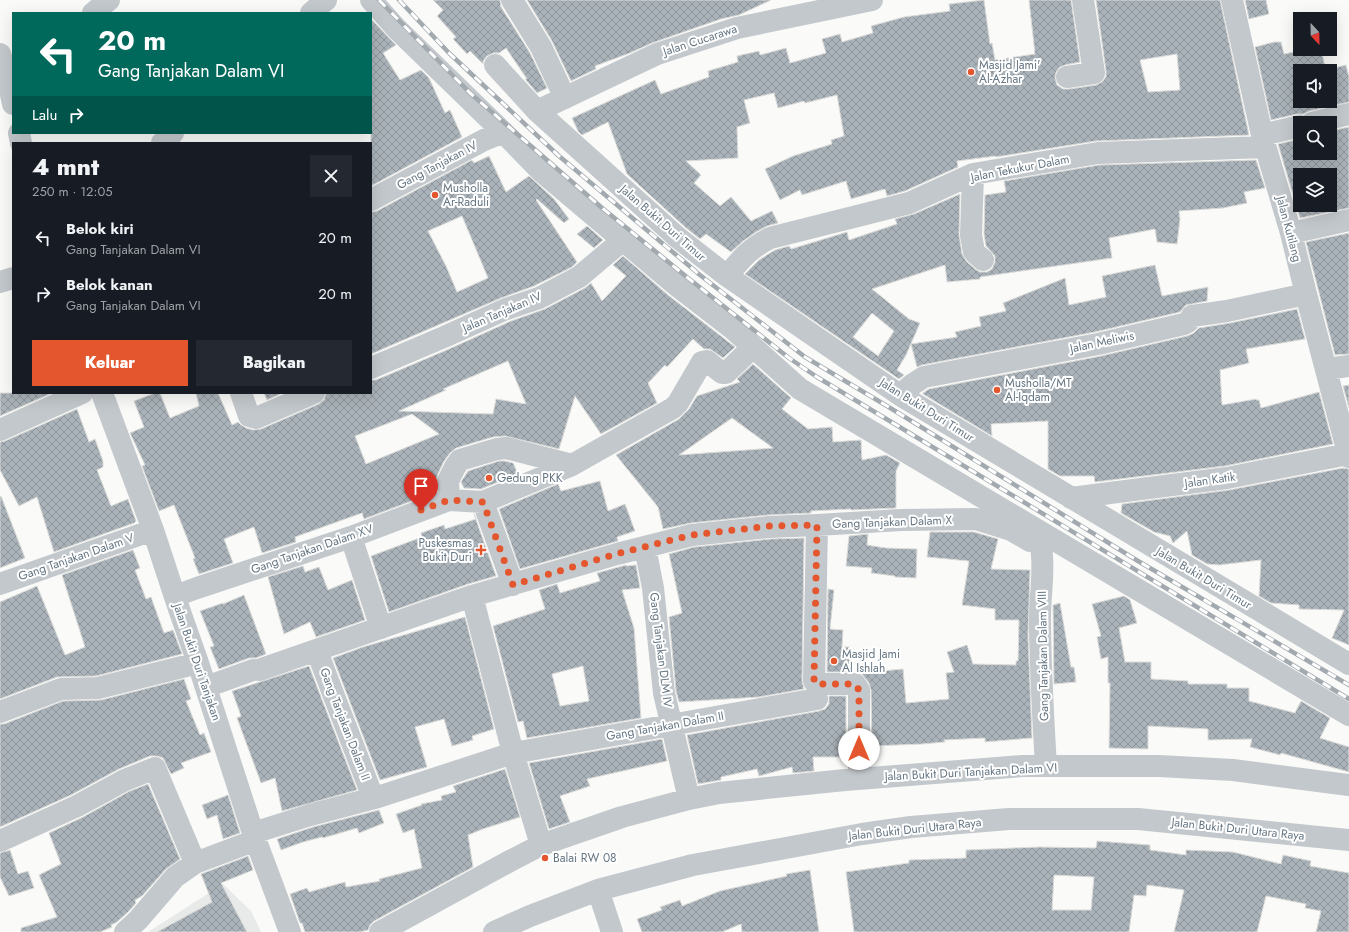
<!DOCTYPE html>
<html lang="id">
<meta charset="utf-8">
<style>
:root{--surface:#171b24;--page:#242831;--text:#f1f3f6;--muted:#9ea1a6;--accent:#e4572e}
body{margin:0;font-family:Jost,sans-serif;background:var(--page);color:var(--text);height:100vh;display:flex;flex-direction:column;font-size:15px;white-space:nowrap}
*{box-sizing:border-box;margin:0}
p{font-size:13px;color:var(--muted)}
.icon{flex:none;width:22px;height:22px;fill:none;stroke:currentColor;stroke-width:2;stroke-linecap:round;stroke-linejoin:round}
.map{position:relative;flex:1;overflow:hidden}
.drawer{position:absolute;left:12px;top:142px;width:360px;height:252px;display:flex;flex-direction:column;background:var(--surface);border-radius:0px;box-shadow:0 4px 16px #0002}
.drawer>*{flex:none}
.top-card{position:absolute;left:12px;top:12px;width:360px;height:122px;border-radius:0px;box-shadow:0 4px 16px #0002;background:#00695c;color:#fff;overflow:hidden}
.needle{width:26px;rotate:158deg}
.tools{position:absolute;left:1293px;top:12px;display:grid;gap:8px}
.tools a{display:grid;place-items:center;width:44px;height:44px;border-radius:0px;background:var(--surface);box-shadow:0 4px 16px #0002;font-size:20px}
.pin{position:absolute;display:grid;place-items:center;width:34px;height:34px;color:#fff;margin:-41px -17px;border-radius:50% 50% 50% 0;rotate:-45deg;box-shadow:0 0 4px #0007}
.pin .icon{rotate:45deg}
.me{position:absolute;width:44px;margin:-22px;rotate:0deg;stroke-linejoin:round;filter:drop-shadow(0 0 3px #0008)}
.turn{display:flex;align-items:center;gap:14px;height:84px;padding:0 20px;font-size:18px}
.turn .icon{width:52px;height:52px;stroke-width:2.5}
.turn b{display:block;font-size:28px;line-height:34px}
.then{display:flex;align-items:center;height:38px;padding:0 20px;background:#0003;gap:8px;font-size:15px}
.round{display:grid;place-items:center;flex:none;width:42px;height:42px;border-radius:0px;background:var(--page)}
.summary{display:flex;align-items:center;justify-content:space-between;height:68px;padding:0 20px}
h1{font-size:24px;font-weight:800;line-height:30px}
.button{display:flex;gap:8px;margin-top:auto;padding:8px 20px}
.button a{flex:1;height:46px;border-radius:0px;background:var(--accent);color:#fff;font-size:16px;font-weight:800;line-height:46px;text-align:center}
.button a+a{background:var(--page);color:var(--text)}
ul{padding:0;list-style:none}
li{display:flex;align-items:center;gap:12px;height:56px;padding:0 20px}
li div{flex:1}
li b{display:block;font-size:15px}
li em{font-style:normal}
.map>svg:first-child{display:block}
.built{fill:#e8e9e9}
.building{fill:url(#building-cross-hatch);stroke:#dcdcda;fill-rule:evenodd}
.lines{fill:none;stroke-linecap:round;stroke-linejoin:round}
.minor{stroke:#c3c8cc;stroke-width:22}
.rail-casing{stroke:#a2aab0;stroke-width:4.5}
.rail{stroke:#fff;stroke-width:3;stroke-dasharray:9;stroke-linecap:butt}
.route{stroke:#e4572e;stroke-width:7;stroke-dasharray:0 12.6}
.poi-dot{fill:#e4572e;stroke:#fff;stroke-width:1.5}
.labels{text-anchor:middle;stroke-width:4;stroke-linejoin:round;paint-order:stroke}
.street-label{font-size:12px;fill:#657683;stroke:#fff}
.poi-label{font-size:12px;fill:#657683;stroke:#fff;text-anchor:start}
</style>
<div class="map">
<svg width="1349" height="932" viewBox="0 0 1349 932">
<defs>
<pattern id="building-cross-hatch" width="8" height="8" patternUnits="userSpaceOnUse"><rect width="8" height="8" fill="#aab3b9"/><path d="M0 0l8 8M0 8l8-8" fill="none" stroke="#8e969c"/></pattern>
</defs>
<rect width="100%" height="100%" fill="#fafaf8"/>
<path class="built" d="M223,884L251,911L261,932H148Z"/>
<path class="building" d="M433,0H500L501,7L530,53L547,88L537,93L525,79H527L506,48L499,53H493L487,56L483,61V64L470,51L467,54L453,39L456,37L437,16L443,10Z
M527,0H771L739,15L721,19L652,43L630,53L595,66L596,69L571,81L552,41Z
M984,0L990,44L992,43L995,60L1035,54L1029,0H1071L1080,62L1065,65L1060,67L1056,72L1055,78L1057,85L1063,89H1069L1096,85L1102,82L1106,77V71L1096,0H1220L1249,135L1096,141L996,157V156L957,161L958,167L905,191L887,196L885,189L851,199L846,181L802,195L800,190L780,200L765,169L793,156L832,144L831,140L844,136L837,95L805,103L804,101L778,108L774,93L744,100L750,123L737,127L738,158L686,161L701,175L694,183L720,206L731,197L751,221L772,211L778,223L767,226L756,232L743,241L731,252L706,234L700,239L685,227L627,174L608,122L582,135L578,131L572,118L655,80L661,94L709,77L708,71L738,62L737,56L759,51L760,55L786,48L790,63L826,53L822,39L840,34L842,42L873,33L871,26L904,17L950,11L949,4ZM1177,54L1180,90L1148,92L1140,60Z
M1245,0H1266L1269,14L1249,19Z
M371,19L396,45L383,53L400,80L421,70L429,78L445,113L450,110L462,137L371,186Z
M1274,42H1281L1284,54L1309,49H1321L1326,71H1300V101H1330V69L1346,65L1349,77V102L1309,111L1303,114H1297L1271,120L1255,47Z
M1349,127V208L1300,218L1278,144L1300,139V153H1330V131ZM1300,175H1330V205H1300Z
M489,156L506,192L529,176L554,199L569,219L564,223L537,199L536,200L577,262L572,267L534,286L501,298L371,354V212L377,211L472,160L474,163ZM462,216L488,278L457,292L446,266L428,231Z
M1256,160L1265,188L1244,192L1247,203L1223,208L1179,211L1180,219L1177,244L1157,242L1155,229L1109,238L1112,258L980,277V279L947,282L945,265L872,289L909,319L920,323L906,355L897,370L904,375L899,379L745,274L759,260L775,250L789,246L791,249L847,232L849,240L897,224L895,219L914,214L960,194L959,235L962,254L966,261L975,269L980,272H987L992,269L995,262V256L986,246L984,234L985,195L1006,192L1004,181L1099,165ZM872,313L894,331L878,356L853,337Z
M587,226L603,240L594,248L577,234Z
M1349,233V354L1335,355L1306,242Z
M623,256L668,295L735,347L723,358L710,349H704L693,339L667,367L665,365L648,383L657,403L601,434L575,396L559,449L505,436L493,437L456,448L450,453L444,461L437,476L436,488L409,502L364,519L362,513L295,537L296,542L262,553L254,527L224,539L233,563L199,574L193,559L195,558L174,505L159,511L142,466L145,465L130,433L144,427L134,401L155,393H160L170,418L199,406L196,393H218L232,425L238,422L241,425L246,428L253,430L261,429L319,404L324,400L326,393H371V380H376L449,349L511,321L545,309L585,288L591,283L602,301L626,276L613,265ZM508,361L526,404L496,399L493,414L399,411L446,390L443,389ZM412,414L439,434L366,464L355,436Z
M1155,265L1162,296L1208,287L1207,301L1186,305L1180,312L1095,332L922,365L917,367L911,344L957,337L955,332L981,326L979,317L1006,311L1003,303L1065,278L1069,305L1106,297L1102,276Z
M1297,309L1305,339L1246,349L1249,363L1220,370L1222,405L1256,399V400H1259L1261,408L1319,392L1333,444L1225,466L1095,482L1094,476H1060L1048,469V421L991,424L992,436L923,394V393L929,389L1101,356L1187,336L1194,333L1199,328L1230,323Z
M753,364L791,398L782,409L808,429L832,427L833,442L861,440L862,460L886,455L900,463L896,471V508L851,510V509L811,511V513L768,515L691,523L663,529L658,507L616,455L679,419L689,409L697,396L740,382L737,379ZM732,418L773,448L679,455Z
M1349,385V408L1343,386Z
M0,393H52L0,416Z
M264,393H282L267,400Z
M77,409L89,442L95,439L103,461V467L97,470L111,506L128,499L136,521L134,523L54,552L37,497L19,506L0,470V442L5,441Z
M499,461H505L513,463L518,474L481,489L464,488L461,482L468,471Z
M1343,468L1349,469V645L1332,638L1344,610L1299,609V605L1271,603L1259,596L1261,560L1219,565L1207,564L1192,555L1187,531L1173,543L1170,536L1154,532L1121,513L1122,504L1229,490Z
M600,481L608,511L625,504L635,531L617,537L618,541L520,569L499,509L558,484L561,491Z
M1,496L25,558L0,568V497Z
M474,514L496,576L468,584L389,612L371,556L422,537L421,533L444,525L445,529L476,519Z
M930,532H974L998,539L991,569L1030,570L1028,636L1032,738L985,742V738L944,740L945,742L922,744L872,746L871,690L869,683L861,673L903,669L906,703L949,699L946,673L954,672L947,652L967,645L973,664L1016,665V661H1018L1019,620H995V609L962,605L969,561L927,557Z
M868,534L867,545L886,548L917,549L916,578L895,577V576L871,573L872,568L846,566L849,536Z
M804,538L802,681L804,689L759,697L679,702L676,691L669,617L682,613L669,554L694,547L770,539Z
M133,550L140,568L135,570L146,599L151,597L164,633L173,630L182,654L96,676L57,677L0,699V602L37,586L65,655L85,647L62,575Z
M626,565V566L636,565L640,588L622,590L634,628L641,718L527,738L523,721L518,722L493,626L545,609L539,590L557,584L560,593L600,581L597,573ZM583,666L589,701L560,706L552,674Z
M303,566L305,572L319,567L328,590L352,580L365,620L316,637L310,622L284,634L268,577Z
M828,589L834,590L830,629L843,630L842,647H851L850,672H827Z
M244,595L266,654L256,658H249L219,669L210,647L214,646L200,611L223,603V604Z
M1124,596L1130,600L1137,623L1119,628L1125,662H1151V679L1188,681V684H1227V688H1249V701L1295,713L1301,701L1330,718L1320,738L1349,747V772L1281,753L1280,755L1250,747L1252,739L1208,740V729L1148,726V749L1109,748L1110,683H1108V657L1101,659L1097,637L1101,636L1092,604Z
M1060,603L1071,667H1074L1076,682L1054,684L1053,605Z
M465,617L494,729L472,736L473,740L452,746L444,719L415,727L427,767L380,780L333,658L363,647Z
M309,666L357,790L282,811L275,778L261,783L237,718L241,716L232,691Z
M184,679L191,699L186,701L200,735L204,733L211,752L181,763L184,768L171,774L163,758L157,756H150L119,769L71,795L0,827V724H4L63,701L101,700Z
M829,696H846V757H813L814,771L793,773L792,767L759,776L757,769L721,777V780L698,784L687,735L819,711L825,709L829,704Z
M662,739L667,761L587,779L590,786L560,796L570,822L549,829L529,763Z
M505,769L520,817L483,829L468,835L473,867L374,921L370,925L368,930L360,932H305L302,923H300L290,894L307,888L309,892L345,882L346,887L380,881L379,879L422,868L414,829L403,833L396,814L422,805L421,804L442,800L441,796L456,792L453,786Z
M148,784L180,859L166,869L142,896L135,900L136,903L129,911L117,922L111,925L112,927L100,932H21V928L57,917L39,875L61,864L49,833L83,817L130,791Z
M228,795L240,833L223,839L217,815L207,819L202,805Z
M379,810L384,823L359,833L357,828L323,838L322,837L303,842L281,850L277,839L313,827Z
M1097,841L1150,845V850L1186,855V850L1233,852L1281,864L1283,855L1311,861L1310,866L1349,873V932H1316L1321,911L1305,908L1306,904L1266,896L1257,932H1174L1184,890L1147,885L1146,896L1134,895L1129,932H854L846,872L909,863V860L966,858V850L1039,847L1096,848ZM1054,875L1094,877L1091,910H1052Z
M10,850L18,874L28,871L34,888L9,896L0,877V853Z
M248,856L253,870L221,883L247,932H157L212,902L201,874Z
M810,870L819,932H742L741,924L722,932H642L637,919L662,910L660,907L680,900L682,906L720,891L787,876L786,874Z"/>
<g class="lines">
<path class="minor" d="M371,0L397,29L503,132L541,171L676,285L733,329L800,389L1349,715
M512,0L541,47L565,98
M1232,0L1262,135L1291,233L1306,294L1349,457
M93,13L109,0
M311,13L326,0
M0,54L6,71L13,104
M495,65L537,111L677,237L727,276L900,395L1349,664
M1067,77L1094,73L1083,0
M537,111L657,54L737,28L872,0
M1312,123L1349,114
M19,133L21,143
M1262,135L1300,126
M162,143L173,133
M973,174L971,235L974,252L983,260
M371,200L484,140L503,132
M1291,233L1349,220
M727,276C742,258 749,249 770,238L909,203L973,174L1098,153L1265,147
M0,282L13,278
M371,368L444,337L506,309L539,298L579,277L623,240
M1327,369L1349,366
M102,393L153,530L179,609L198,663L253,833L290,932
M241,393L249,416L256,418L314,393
M900,395L913,384L924,377L1098,344L1184,324L1188,322L1192,316L1227,311L1306,294
M0,430L82,393
M1071,498L1227,478L1348,454
M449,500L483,502L572,465
M483,502L513,585
M817,525L814,681L816,684H855L859,690V779
M351,537L381,628
M645,547L653,588L664,693L689,799
M1041,547C1045,570 1040,593 1040,617C1040,667 1043,716 1046,766
M0,584L153,530
M175,596L197,588L351,537L449,500L448,481L455,467L460,460L497,449L506,448L572,465L673,408L678,403L702,362L707,361L722,373H726L753,347
M472,596L513,753L541,845
M317,651C335,700 355,749 373,798
M259,670L472,596L617,554L692,535L769,527L817,525L901,520L976,519L1011,530L1030,541
M206,687L253,670
M0,712L61,689L98,688L198,663
M253,833L310,815L378,797L513,753L817,699
M0,841L77,806L125,780L155,768L195,863
M598,890L612,932
M125,932L138,920L175,877L195,863L256,840
M380,932L510,861L541,845L622,817L689,799L719,793L845,780L1023,766H1159L1233,770L1349,785
M494,932L530,916L598,890L693,865L862,834L911,827L1009,819H1138L1349,840"/>
<g class="rail-casing">
<path id="rail" d="M379,0L470,93L601,207L688,278L789,358L817,377L1349,699
M399,0L449,53L559,156L700,275L805,357L887,406L1138,561L1349,685"/>
</g>
<use href="#rail" class="rail"/>
</g>
<g class="lines">
<path class="route" d="M421,510L449,500L483,502L513,585L616,554L692,535L769,526L817,525L814,681L816,684H855L859,690V749"/>
</g>
<g class="poi-dot">
<circle cx="971" cy="72" r="4"/>
<circle cx="435" cy="195" r="4"/>
<circle cx="997" cy="390" r="4"/>
<circle cx="489" cy="478" r="4"/>
<path d="M479 544h4v4h4v4h-4v4h-4v-4h-4v-4h4z"/>
<circle cx="834" cy="661" r="4"/>
<circle cx="545" cy="858" r="4"/>
</g>
<g class="labels">
<g class="street-label">
<text transform="translate(700 40) rotate(-18)" y="4">Jalan Cucarawa</text>
<text transform="translate(437 165) rotate(-28)" y="4">Gang Tanjakan IV</text>
<text transform="translate(1020 168) rotate(-11)" y="4">Jalan Tekukur Dalam</text>
<text transform="translate(663 223) rotate(41)" y="4">Jalan Bukit Duri Timur</text>
<text transform="translate(1289 229) rotate(75)" y="4">Jalan Kutilang</text>
<text transform="translate(502 312) rotate(-23)" y="4">Jalan Tanjakan IV</text>
<text transform="translate(1102 342) rotate(-12)" y="4">Jalan Meliwis</text>
<text transform="translate(927 410) rotate(32)" y="4">Jalan Bukit Duri Timur</text>
<text transform="translate(1210 480) rotate(-8)" y="4">Jalan Katik</text>
<text transform="translate(892 522) rotate(-2)" y="4">Gang Tanjakan Dalam X</text>
<text transform="translate(312 549) rotate(-19)" y="4">Gang Tanjakan Dalam XV</text>
<text transform="translate(76 557) rotate(-19)" y="4">Gang Tanjakan Dalam V</text>
<text transform="translate(1204 578) rotate(31)" y="4">Jalan Bukit Duri Timur</text>
<text transform="translate(661 650) rotate(83)" y="4">Gang Tanjakan DLM IV</text>
<text transform="translate(1043 656) rotate(-91)" y="4">Gang Tanjakan Dalam VIII</text>
<text transform="translate(197 662) rotate(71)" y="4">Jalan Bukit Duri Tanjakan</text>
<text transform="translate(345 724) rotate(69)" y="4">Gang Tanjakan Dalam II</text>
<text transform="translate(665 726) rotate(-10)" y="4">Gang Tanjakan Dalam II</text>
<text transform="translate(971 772) rotate(-3)" y="4">Jalan Bukit Duri Tanjakan Dalam VI</text>
<text transform="translate(915 829) rotate(-6)" y="4">Jalan Bukit Duri Utara Raya</text>
<text transform="translate(1238 829) rotate(6)" y="4">Jalan Bukit Duri Utara Raya</text>
</g>
<g class="poi-label">
<text x="979" y="69">Masjid Jami'<tspan x="979" dy="14">Al-Azhar</tspan></text>
<text x="443" y="192">Musholla<tspan x="443" dy="14">Ar-Raduli</tspan></text>
<text x="1005" y="387">Musholla/MT<tspan x="1005" dy="14">Al-Iqdam</tspan></text>
<text x="497" y="482">Gedung PKK</text>
<text x="472" y="547" text-anchor="end">Puskesmas<tspan x="472" dy="14">Bukit Duri</tspan></text>
<text x="842" y="658">Masjid Jami<tspan x="842" dy="14">Al Ishlah</tspan></text>
<text x="553" y="862">Balai RW 08</text>
</g>
</g>
</svg>
<div class="tools">
<a><svg class="needle" viewBox="-14 -14 28 28"><path d="M0-13l5 13h-10z" fill="#e53935"/><path d="M0 13l5-13h-10z" fill="#9ea1a6"/></svg></a>
<a><svg class="icon" aria-label="sound" viewBox="0 0 24 24"><path d="M4 9h4l5-4v14l-5-4H4zM17 9q2 3 0 6"/></svg></a>
<a><svg class="icon" aria-label="search" viewBox="0 0 24 24"><circle cx="10" cy="10" r="6"/><path d="M15 15l6 6"/></svg></a>
<a><svg class="icon" aria-label="layers" viewBox="0 0 24 24"><path d="M12 4l9 5-9 5-9-5zM3 14l9 5 9-5"/></svg></a>
</div>
<div class="pin" style="left:421px;top:510px;background:#d93025"><svg class="icon" aria-label="arrive" viewBox="0 0 24 24"><path d="M6 21V4h12l-3 4 3 4H6"/></svg></div>
<svg class="me" style="left:859px;top:749px" viewBox="-20 -20 40 40"><circle r="19" fill="#fff"/><path d="M0-13L10 11 0 6-10 11z" fill="#e4572e"/></svg>
<div class="top-card">
<div class="turn"><svg class="icon" aria-label="left" viewBox="0 0 24 24"><path d="M17 20v-9H6M10 6l-5 5 5 5"/></svg><div><b>20 m</b>Gang Tanjakan Dalam VI</div></div>
<div class="then">Lalu<svg class="icon" aria-label="right" viewBox="0 0 24 24"><path d="M7 20v-9h11M14 6l5 5-5 5"/></svg></div>
</div>
<section class="drawer">
<div class="summary"><div><h1>4 mnt</h1><p>250 m · 12:05</p></div><a class="round"><svg class="icon" aria-label="close" viewBox="0 0 24 24"><path d="M6 6l12 12M18 6L6 18"/></svg></a></div>
<ul>
<li><svg class="icon" aria-label="left" viewBox="0 0 24 24"><path d="M17 20v-9H6M10 6l-5 5 5 5"/></svg><div><b>Belok kiri</b><p>Gang Tanjakan Dalam VI</p></div><em>20 m</em></li>
<li><svg class="icon" aria-label="right" viewBox="0 0 24 24"><path d="M7 20v-9h11M14 6l5 5-5 5"/></svg><div><b>Belok kanan</b><p>Gang Tanjakan Dalam VI</p></div><em>20 m</em></li>
</ul>
<div class="button"><a>Keluar</a><a>Bagikan</a></div>
</section>
</div>
